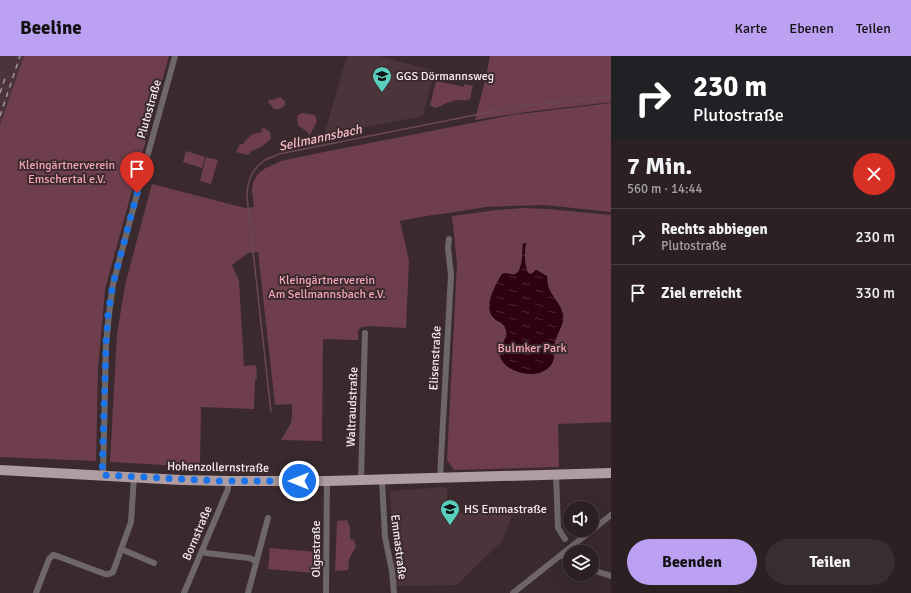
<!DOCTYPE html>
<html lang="de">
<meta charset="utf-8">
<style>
:root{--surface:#2c2022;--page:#382d2f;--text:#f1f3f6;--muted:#a6a3a5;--line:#483e40;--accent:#bca0f2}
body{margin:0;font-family:Signika,sans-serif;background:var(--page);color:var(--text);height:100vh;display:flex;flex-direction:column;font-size:15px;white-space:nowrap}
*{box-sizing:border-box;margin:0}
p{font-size:13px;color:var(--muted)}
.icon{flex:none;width:22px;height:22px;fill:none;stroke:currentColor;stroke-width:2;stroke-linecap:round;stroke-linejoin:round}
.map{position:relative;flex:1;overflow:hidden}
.side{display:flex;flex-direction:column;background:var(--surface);width:300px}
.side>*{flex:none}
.top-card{background:#202124;color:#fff;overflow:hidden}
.fabs{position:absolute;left:563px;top:445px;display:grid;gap:8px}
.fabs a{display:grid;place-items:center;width:36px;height:36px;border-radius:50%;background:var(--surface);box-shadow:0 4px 16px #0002,0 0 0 1px var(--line);font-size:20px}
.pin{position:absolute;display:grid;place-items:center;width:34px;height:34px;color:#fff;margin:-41px -17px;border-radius:50% 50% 50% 0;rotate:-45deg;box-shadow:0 0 4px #0007}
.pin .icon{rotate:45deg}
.me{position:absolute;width:44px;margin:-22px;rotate:270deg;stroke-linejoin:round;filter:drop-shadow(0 0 3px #0008)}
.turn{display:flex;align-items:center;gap:14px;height:84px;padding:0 16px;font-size:18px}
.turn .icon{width:52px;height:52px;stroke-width:2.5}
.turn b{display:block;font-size:28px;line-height:34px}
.round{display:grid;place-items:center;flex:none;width:42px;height:42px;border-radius:21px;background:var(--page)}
.headline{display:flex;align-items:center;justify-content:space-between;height:68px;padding:0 16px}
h1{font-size:24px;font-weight:700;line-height:30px}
.primary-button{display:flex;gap:8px;margin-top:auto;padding:8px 16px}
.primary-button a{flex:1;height:46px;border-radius:24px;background:var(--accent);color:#111;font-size:16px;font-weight:700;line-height:46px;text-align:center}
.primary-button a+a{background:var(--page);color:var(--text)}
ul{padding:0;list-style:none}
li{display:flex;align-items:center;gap:12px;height:56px;padding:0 16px;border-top:1px solid var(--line)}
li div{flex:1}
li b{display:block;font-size:15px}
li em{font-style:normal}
header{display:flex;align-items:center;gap:24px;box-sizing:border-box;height:56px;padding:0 20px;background:var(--accent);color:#111}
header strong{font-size:19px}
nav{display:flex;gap:22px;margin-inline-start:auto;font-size:14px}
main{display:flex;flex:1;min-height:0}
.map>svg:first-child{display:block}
.built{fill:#4b343a}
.green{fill:#6e3e4c}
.water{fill:url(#water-ripples);stroke:#6a4855}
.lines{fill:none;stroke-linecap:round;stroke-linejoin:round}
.stream{stroke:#6a4855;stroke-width:1.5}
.street{stroke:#6f6668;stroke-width:6}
.primary{stroke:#af9da1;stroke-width:10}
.rail{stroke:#a5989a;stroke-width:1.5;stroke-dasharray:5 5;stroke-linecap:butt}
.route{stroke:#1a73e8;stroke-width:7;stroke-dasharray:0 12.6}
.labels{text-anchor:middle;stroke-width:4;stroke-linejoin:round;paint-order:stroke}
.poi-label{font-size:12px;fill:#f7ecee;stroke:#3a2a2e;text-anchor:start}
.street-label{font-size:12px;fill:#f7ecee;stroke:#3a2a2e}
.park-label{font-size:12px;fill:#f5a4b9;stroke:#3a2a2e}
.water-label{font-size:13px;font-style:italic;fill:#f9bbca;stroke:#3a2a2e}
</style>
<header>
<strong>Beeline</strong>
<nav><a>Karte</a><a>Ebenen</a><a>Teilen</a></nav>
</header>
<main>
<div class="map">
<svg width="611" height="537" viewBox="0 0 611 537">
<defs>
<pattern id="water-ripples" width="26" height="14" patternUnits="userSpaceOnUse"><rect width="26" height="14" fill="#2e0213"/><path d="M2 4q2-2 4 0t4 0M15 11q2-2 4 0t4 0" fill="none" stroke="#4d2736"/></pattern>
</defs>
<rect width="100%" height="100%" fill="#3a2a2e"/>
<path class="built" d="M0,0H24L0,69Z
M349,0H379L435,15L423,60L324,79L345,6Z
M447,431V457L513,456L503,484L457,529L395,530L390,435Z"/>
<path class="green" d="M24,0H169L105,233L98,313L96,405L0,401V69Z
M490,0H611V46L527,56L475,64L485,25Z
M436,25L460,30L463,31L465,28L473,30L471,36V42C466,46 463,44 458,44C450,45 443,49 435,52L430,49Z
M280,41L285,45V49C281,53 279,54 274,53L268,46L270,43L272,44Z
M611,47V156L545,149L509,150L486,151L442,158L432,159L400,165L409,204L406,272L368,270L362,271L358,274V284L323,283L322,385L281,384L291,367L292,360V348L275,349L258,196L248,197L232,209L239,225L244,310L256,309L257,323H255L254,353L201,351L200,411L110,406L117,277L126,225L152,128L245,152L254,151L252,135L253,127L257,119L264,113L281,105L319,97L512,59Z
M302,57L315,59L317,65L310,79L305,74L298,70L297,60Z
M263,71L270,76L271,83L261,91L252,95L248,99L236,96L240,88H243C249,80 252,78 261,76Z
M186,95L205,101L202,112L183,106Z
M206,101L218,104L211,128L200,125Z
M523,152L548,153L611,159V366L558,368L559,411L454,414L447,404L457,208L452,160L497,154Z
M347,464L350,471V483L354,484L356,491L349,503L348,514L335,515L337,465Z
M270,492L316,496L314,517L268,513Z"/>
<path class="water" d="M526,186L527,188L526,190C525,199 525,209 529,217H532L536,213L548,220C546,236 559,243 563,256C567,266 557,278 555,288C554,296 557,303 550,311C549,313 540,318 537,318C523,321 497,312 499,294C500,288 506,284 506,277C504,265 498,268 493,262C482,251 495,228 502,217C504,217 506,216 508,217C510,217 513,218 514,218C522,217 522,194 522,188Z"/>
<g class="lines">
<path class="stream" d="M271,356L247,141C247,126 251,114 265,104C269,102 275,100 279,98L500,54L522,50L611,41"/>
<path class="street" d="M556,418L558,472L565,483
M103,419L106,288L109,258L113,228L143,116L175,0
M440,421L451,219L448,192L449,183
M361,424L365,277
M382,424L385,481L392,515L394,537
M121,493L154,507
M202,494L206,497L249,502L256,505
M561,499L570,505
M592,514L611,520
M36,537L49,503L53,499L57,500L105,518H109L113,516L131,466L134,421
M184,537L228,433V425
M248,537L268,462
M326,537L327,425
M513,537L611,459"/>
<path class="primary" d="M0,414L181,424L228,425H327L611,417"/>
<path class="rail" d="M0,37L6,19
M0,60L20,0"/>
</g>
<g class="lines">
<path class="route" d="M137,137L113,228L108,258L106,288L102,419L221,425H299"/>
</g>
<defs>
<g id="school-pin" transform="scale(1)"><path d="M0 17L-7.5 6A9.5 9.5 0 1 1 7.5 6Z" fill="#5acebd" stroke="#3a2a2e"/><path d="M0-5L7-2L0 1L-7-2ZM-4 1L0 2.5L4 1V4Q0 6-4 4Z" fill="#111"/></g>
</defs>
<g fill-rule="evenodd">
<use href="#school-pin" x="382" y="20"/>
<use href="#school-pin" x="450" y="453"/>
</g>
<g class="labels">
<g class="poi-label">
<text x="396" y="24">GGS Dörmannsweg</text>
<text x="464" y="457">HS Emmastraße</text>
</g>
<g class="street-label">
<text transform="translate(149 53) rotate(-74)" y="4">Plutostraße</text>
<text transform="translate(435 302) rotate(-87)" y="4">Elisenstraße</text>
<text transform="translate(352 351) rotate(-88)" y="4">Waltraudstraße</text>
<text transform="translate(218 411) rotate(1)" y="4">Hohenzollernstraße</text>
<text transform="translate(197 477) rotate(-67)" y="4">Bornstraße</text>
<text transform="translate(399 491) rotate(83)" y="4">Emmastraße</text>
<text transform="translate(316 493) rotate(-90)" y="4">Olgastraße</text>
</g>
<g class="park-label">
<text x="67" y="113">Kleingärtnerverein<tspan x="67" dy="14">Emschertal e.V.</tspan></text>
<text x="327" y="228">Kleingärtnerverein<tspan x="327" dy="14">Am Sellmannsbach e.V.</tspan></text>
<text x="532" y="296">Bulmker Park</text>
</g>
<g class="water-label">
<text transform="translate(320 81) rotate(-12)" y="5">Sellmannsbach</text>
</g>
</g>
</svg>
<div class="fabs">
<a><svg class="icon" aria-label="sound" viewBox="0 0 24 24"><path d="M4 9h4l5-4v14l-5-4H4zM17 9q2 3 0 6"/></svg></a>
<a><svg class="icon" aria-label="layers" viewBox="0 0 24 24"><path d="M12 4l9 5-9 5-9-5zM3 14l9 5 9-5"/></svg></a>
</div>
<div class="pin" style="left:137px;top:137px;background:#d93025"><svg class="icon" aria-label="arrive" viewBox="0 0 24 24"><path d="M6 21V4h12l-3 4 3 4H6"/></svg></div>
<svg class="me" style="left:299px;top:425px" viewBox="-20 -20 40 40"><circle r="17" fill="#1a73e8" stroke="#fff" stroke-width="3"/><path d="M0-11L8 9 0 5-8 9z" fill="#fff"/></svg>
</div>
<section class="side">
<div class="top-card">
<div class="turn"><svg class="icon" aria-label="right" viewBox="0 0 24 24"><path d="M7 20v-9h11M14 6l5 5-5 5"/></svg><div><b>230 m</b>Plutostraße</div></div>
</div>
<div class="headline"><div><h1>7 Min.</h1><p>560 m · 14:44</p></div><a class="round" style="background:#d93025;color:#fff"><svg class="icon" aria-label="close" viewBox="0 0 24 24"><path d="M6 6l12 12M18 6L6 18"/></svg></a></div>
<ul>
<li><svg class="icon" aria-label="right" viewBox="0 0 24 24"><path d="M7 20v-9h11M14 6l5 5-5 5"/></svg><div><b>Rechts abbiegen</b><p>Plutostraße</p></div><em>230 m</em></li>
<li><svg class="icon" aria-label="arrive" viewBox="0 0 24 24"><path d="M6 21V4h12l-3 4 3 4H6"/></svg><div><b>Ziel erreicht</b></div><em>330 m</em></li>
</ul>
<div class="primary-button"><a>Beenden</a><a>Teilen</a></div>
</section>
</main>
